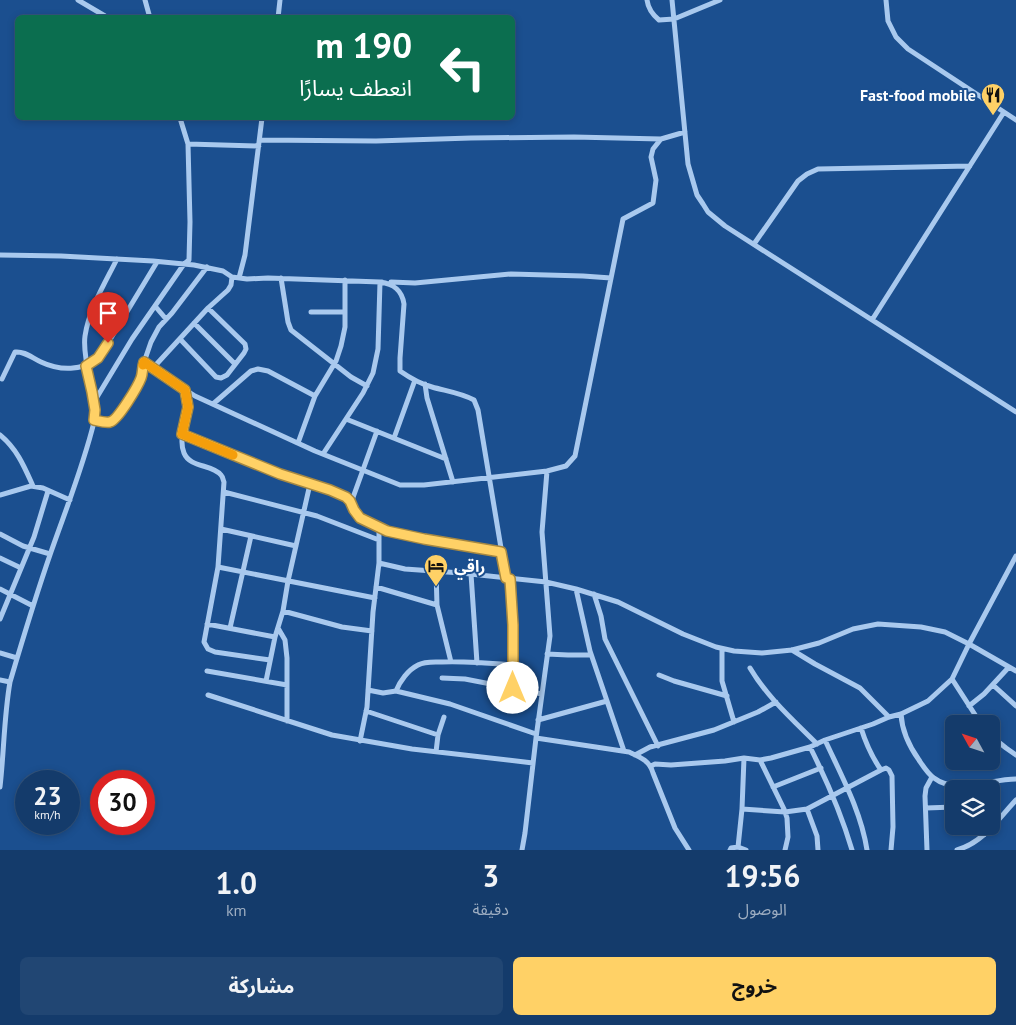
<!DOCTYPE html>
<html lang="ar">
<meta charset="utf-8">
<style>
:root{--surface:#143b6b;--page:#214673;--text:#f1f3f6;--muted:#9dadc1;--line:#33557e;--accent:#ffd166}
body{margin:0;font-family:"PT Sans","Noto Sans Arabic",sans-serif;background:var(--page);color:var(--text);direction:rtl;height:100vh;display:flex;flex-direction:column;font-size:19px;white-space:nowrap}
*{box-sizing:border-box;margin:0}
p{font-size:16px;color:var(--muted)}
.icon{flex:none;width:28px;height:28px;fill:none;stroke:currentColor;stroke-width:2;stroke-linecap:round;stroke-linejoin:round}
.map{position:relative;height:850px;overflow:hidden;direction:ltr}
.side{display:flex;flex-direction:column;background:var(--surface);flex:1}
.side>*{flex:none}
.hud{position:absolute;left:15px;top:15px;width:500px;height:105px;border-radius:8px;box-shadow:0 2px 8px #0003,0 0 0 1px var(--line);direction:rtl;background:#0b6e4f;color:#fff;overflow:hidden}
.needle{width:32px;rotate:310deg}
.tools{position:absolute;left:945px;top:715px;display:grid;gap:10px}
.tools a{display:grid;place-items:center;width:55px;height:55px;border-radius:8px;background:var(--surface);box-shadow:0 2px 8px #0003,0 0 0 1px var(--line);font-size:25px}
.speed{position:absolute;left:15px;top:770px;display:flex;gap:10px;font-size:25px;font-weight:700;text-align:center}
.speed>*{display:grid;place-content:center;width:65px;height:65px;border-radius:50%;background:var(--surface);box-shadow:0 2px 8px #0003,0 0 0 1px var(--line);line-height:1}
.speed small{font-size:12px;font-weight:400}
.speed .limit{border:8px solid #d22;background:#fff;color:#111}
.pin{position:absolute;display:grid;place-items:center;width:42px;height:42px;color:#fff;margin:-51px -21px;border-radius:50% 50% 50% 0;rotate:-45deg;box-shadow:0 0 5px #0007}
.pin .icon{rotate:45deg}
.me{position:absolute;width:55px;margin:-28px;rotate:0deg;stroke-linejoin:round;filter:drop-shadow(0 0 4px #0008)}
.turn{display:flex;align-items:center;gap:18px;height:105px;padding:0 20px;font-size:22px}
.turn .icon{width:65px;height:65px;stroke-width:2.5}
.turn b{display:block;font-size:35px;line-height:42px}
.eta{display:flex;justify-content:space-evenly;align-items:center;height:85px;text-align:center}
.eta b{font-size:30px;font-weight:700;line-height:35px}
.action{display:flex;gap:10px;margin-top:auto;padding:10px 20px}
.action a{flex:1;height:58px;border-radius:8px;background:var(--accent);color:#111;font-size:20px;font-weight:700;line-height:58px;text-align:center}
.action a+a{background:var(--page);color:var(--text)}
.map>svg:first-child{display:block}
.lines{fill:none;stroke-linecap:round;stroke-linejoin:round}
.minor{stroke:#a9c9ee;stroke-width:5}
.route-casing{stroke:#a68842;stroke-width:12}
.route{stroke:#ffd166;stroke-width:9}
.slow{stroke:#f59e0b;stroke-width:9}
.labels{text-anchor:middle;stroke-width:4;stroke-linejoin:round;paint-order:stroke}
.poi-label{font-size:16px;font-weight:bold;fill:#fff;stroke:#1b4f8f;text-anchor:end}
</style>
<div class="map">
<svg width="1016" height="850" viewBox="0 0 1016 850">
<rect width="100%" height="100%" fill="#1b4f8f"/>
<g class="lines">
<path class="minor" d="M78,0L105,16L110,18
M145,0L150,18
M647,0C648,8 653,15 659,20L674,19L720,0
M672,0L688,164L697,195L703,204L708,212L725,226L1016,412
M886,0L888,21L896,37L908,49L1016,120
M140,18L150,17
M278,18L280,0
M260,140L376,141L471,138L574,137L661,139
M188,144L259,146
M754,244L798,181L807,174L818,169L970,166
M0,255L61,256L153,261L194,265L223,271L232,277L231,285L228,290L208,308L153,368
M232,277L247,279L268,278L380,282C394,284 402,290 404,304L400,358V371C410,378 421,384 432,387C446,391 461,393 474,400L478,410L506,578
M239,278L245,255L262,118
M281,278L288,322L291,330L351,377L367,386
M391,282L415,283L511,274L583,276L611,278
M155,306L166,319
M311,312H345
M872,320L1004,112
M194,323L235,364
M180,339L216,377L221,378L227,375L244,353L246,349L245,344L208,308
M144,363L195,396L315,451L400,485H424L547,471L566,466L575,456L623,219L653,203L656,180L651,157L653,149L661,139L685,132
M2,379L15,352C25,351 32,358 41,362C60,371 82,371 99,358L157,262
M425,384L427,398L453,482
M185,390C186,395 188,401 188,406C187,422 178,438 184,453C190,468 212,464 221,475C223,477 223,480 224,482L218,567L204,642L208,649L215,652L270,660
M94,402L132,339L184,264L189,260L190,222L188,144L180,118
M213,404L251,371L258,369L268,371L315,396
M346,419L446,459
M94,420L104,422H111L118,417L141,378L142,368L151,342L159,327L172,313L207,267
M183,434L280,474L330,490L346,497L350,501L354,510L360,517L387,531L424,539L501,552
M0,435C17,449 24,466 33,486
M394,438L415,380
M298,443L315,396L336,361L341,346L345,327V280
M323,454L363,393L373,373L378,349L380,282H382
M224,492L317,516L379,540
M0,495L31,486L43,488L70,500
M351,503L377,431
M221,529L296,546
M0,534L23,546L50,554
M0,558L21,568
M379,563L405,569L461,573L546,582L576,589L618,602L683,634L716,647L734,651L762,653L792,650L819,643L853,629L878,624L921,627L945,632L969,644L1016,671
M218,567L375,598
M436,571L437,605L451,662
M471,574L477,663
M510,579L513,625V688
M376,587L437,605
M0,589L33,606
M576,589L590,651L624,751
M594,594L601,616L605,639L658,746
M283,611L342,627L372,631
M0,619L34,537L48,491
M207,624L275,637
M230,628L251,536
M278,628L285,640L287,658V721
M722,649V681L734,722
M792,650L815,664L860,688L889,717
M0,653L17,658
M547,654L568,655H591
M750,668C767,697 793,720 817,744
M207,671L287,685
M659,675L674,681L727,696
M442,678L465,679L542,694
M952,679L981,724
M0,680L10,682
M266,681L275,637L283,611L288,581L310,484
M993,685L1016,706
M368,690L383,693L396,691L450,704L536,734
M396,691C400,681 408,670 418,665C425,661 434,662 442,662C465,661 489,663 513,665
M208,695L332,735L412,749L533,763
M969,706L984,694L1009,667
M366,711L438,735
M901,714C902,732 909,746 919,760C923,766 928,774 934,778C956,795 990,779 1016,779
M538,720L607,701
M861,728C866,744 872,757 881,770
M991,736L1006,748L1016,755
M536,738L629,752C640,757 650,761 653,773L675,828L689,850
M825,740C841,775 861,811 867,850
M360,741L367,707L373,612L379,563V528
M810,747C826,779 842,816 852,850
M436,752L438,735L444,717
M635,755L650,747L714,730L758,712L776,702
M744,758L742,809L785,812L807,809L881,770L886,768L889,770L892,776L893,827L891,850
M760,760L784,809L787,818L788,837L785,850
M651,766L655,764L671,765L725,761L744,758L760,760L771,758L810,747L825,740L873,724L889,717L901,714L928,701L952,679L969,644L1016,556
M0,787C4,752 4,716 10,682C23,638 36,595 51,552C66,509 83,467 94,422C98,401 88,379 86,359C85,352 84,343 85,336C89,309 105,283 117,259
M773,787L821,768
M926,808L954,807
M807,809L817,836L818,850
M983,826L984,835
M738,847L742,809
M522,850L525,833L536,738L550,636L542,532L547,471
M730,850L731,848L738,847L746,850
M927,850L925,796L926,788L932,777
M957,850C984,842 998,819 1016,800"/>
</g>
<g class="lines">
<g class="route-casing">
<path id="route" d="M108,343L98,358L86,366L92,392L95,410L94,420C99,421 105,423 110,422C118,420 138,386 141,378C143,373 142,368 144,362L185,390L188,407L182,434L280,474L330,490L346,497L350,501L354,510L360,518L387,531L424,539L501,552L506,578L510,579L513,625V688"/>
</g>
<use href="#route" class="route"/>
<path class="slow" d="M143,365L144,362L185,390L188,407L182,434L233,455"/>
</g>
<defs>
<g id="restaurant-pin" transform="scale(1.25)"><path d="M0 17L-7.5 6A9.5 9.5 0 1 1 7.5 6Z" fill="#ffd166" stroke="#1b4f8f"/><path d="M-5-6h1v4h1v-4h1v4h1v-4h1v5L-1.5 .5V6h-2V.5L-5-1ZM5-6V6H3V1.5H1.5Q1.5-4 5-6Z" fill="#111"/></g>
<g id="hotel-pin" transform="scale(1.25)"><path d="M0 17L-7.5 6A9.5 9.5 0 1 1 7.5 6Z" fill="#ffd166" stroke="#1b4f8f"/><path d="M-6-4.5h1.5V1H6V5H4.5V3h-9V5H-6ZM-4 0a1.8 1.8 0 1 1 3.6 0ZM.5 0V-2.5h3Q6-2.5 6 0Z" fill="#111"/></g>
</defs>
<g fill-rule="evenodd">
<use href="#restaurant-pin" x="993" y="95"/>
<use href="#hotel-pin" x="436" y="566"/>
</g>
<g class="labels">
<g class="poi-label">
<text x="976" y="101">Fast-food mobile</text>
<text x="454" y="572" text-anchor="start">راقي</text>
</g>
</g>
</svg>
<div class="tools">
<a><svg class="needle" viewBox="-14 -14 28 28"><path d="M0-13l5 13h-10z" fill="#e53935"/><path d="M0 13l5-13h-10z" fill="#9dadc1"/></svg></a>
<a><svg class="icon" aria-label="layers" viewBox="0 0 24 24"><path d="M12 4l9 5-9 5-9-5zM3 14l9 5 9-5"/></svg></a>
</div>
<div class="speed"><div>23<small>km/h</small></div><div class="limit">30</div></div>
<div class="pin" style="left:108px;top:343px;background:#d93025"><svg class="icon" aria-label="arrive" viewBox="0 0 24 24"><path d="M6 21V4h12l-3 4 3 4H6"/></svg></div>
<svg class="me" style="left:513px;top:688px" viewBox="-20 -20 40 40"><circle r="19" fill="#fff"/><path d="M0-13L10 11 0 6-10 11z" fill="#ffd166"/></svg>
<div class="hud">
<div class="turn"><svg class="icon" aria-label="left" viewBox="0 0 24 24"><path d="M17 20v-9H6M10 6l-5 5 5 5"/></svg><div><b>190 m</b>انعطف يسارًا</div></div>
</div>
</div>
<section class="side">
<div class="eta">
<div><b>19:56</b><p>الوصول</p></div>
<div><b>3</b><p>دقيقة</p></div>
<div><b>1.0</b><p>km</p></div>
</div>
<div class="action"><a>خروج</a><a>مشاركة</a></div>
</section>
